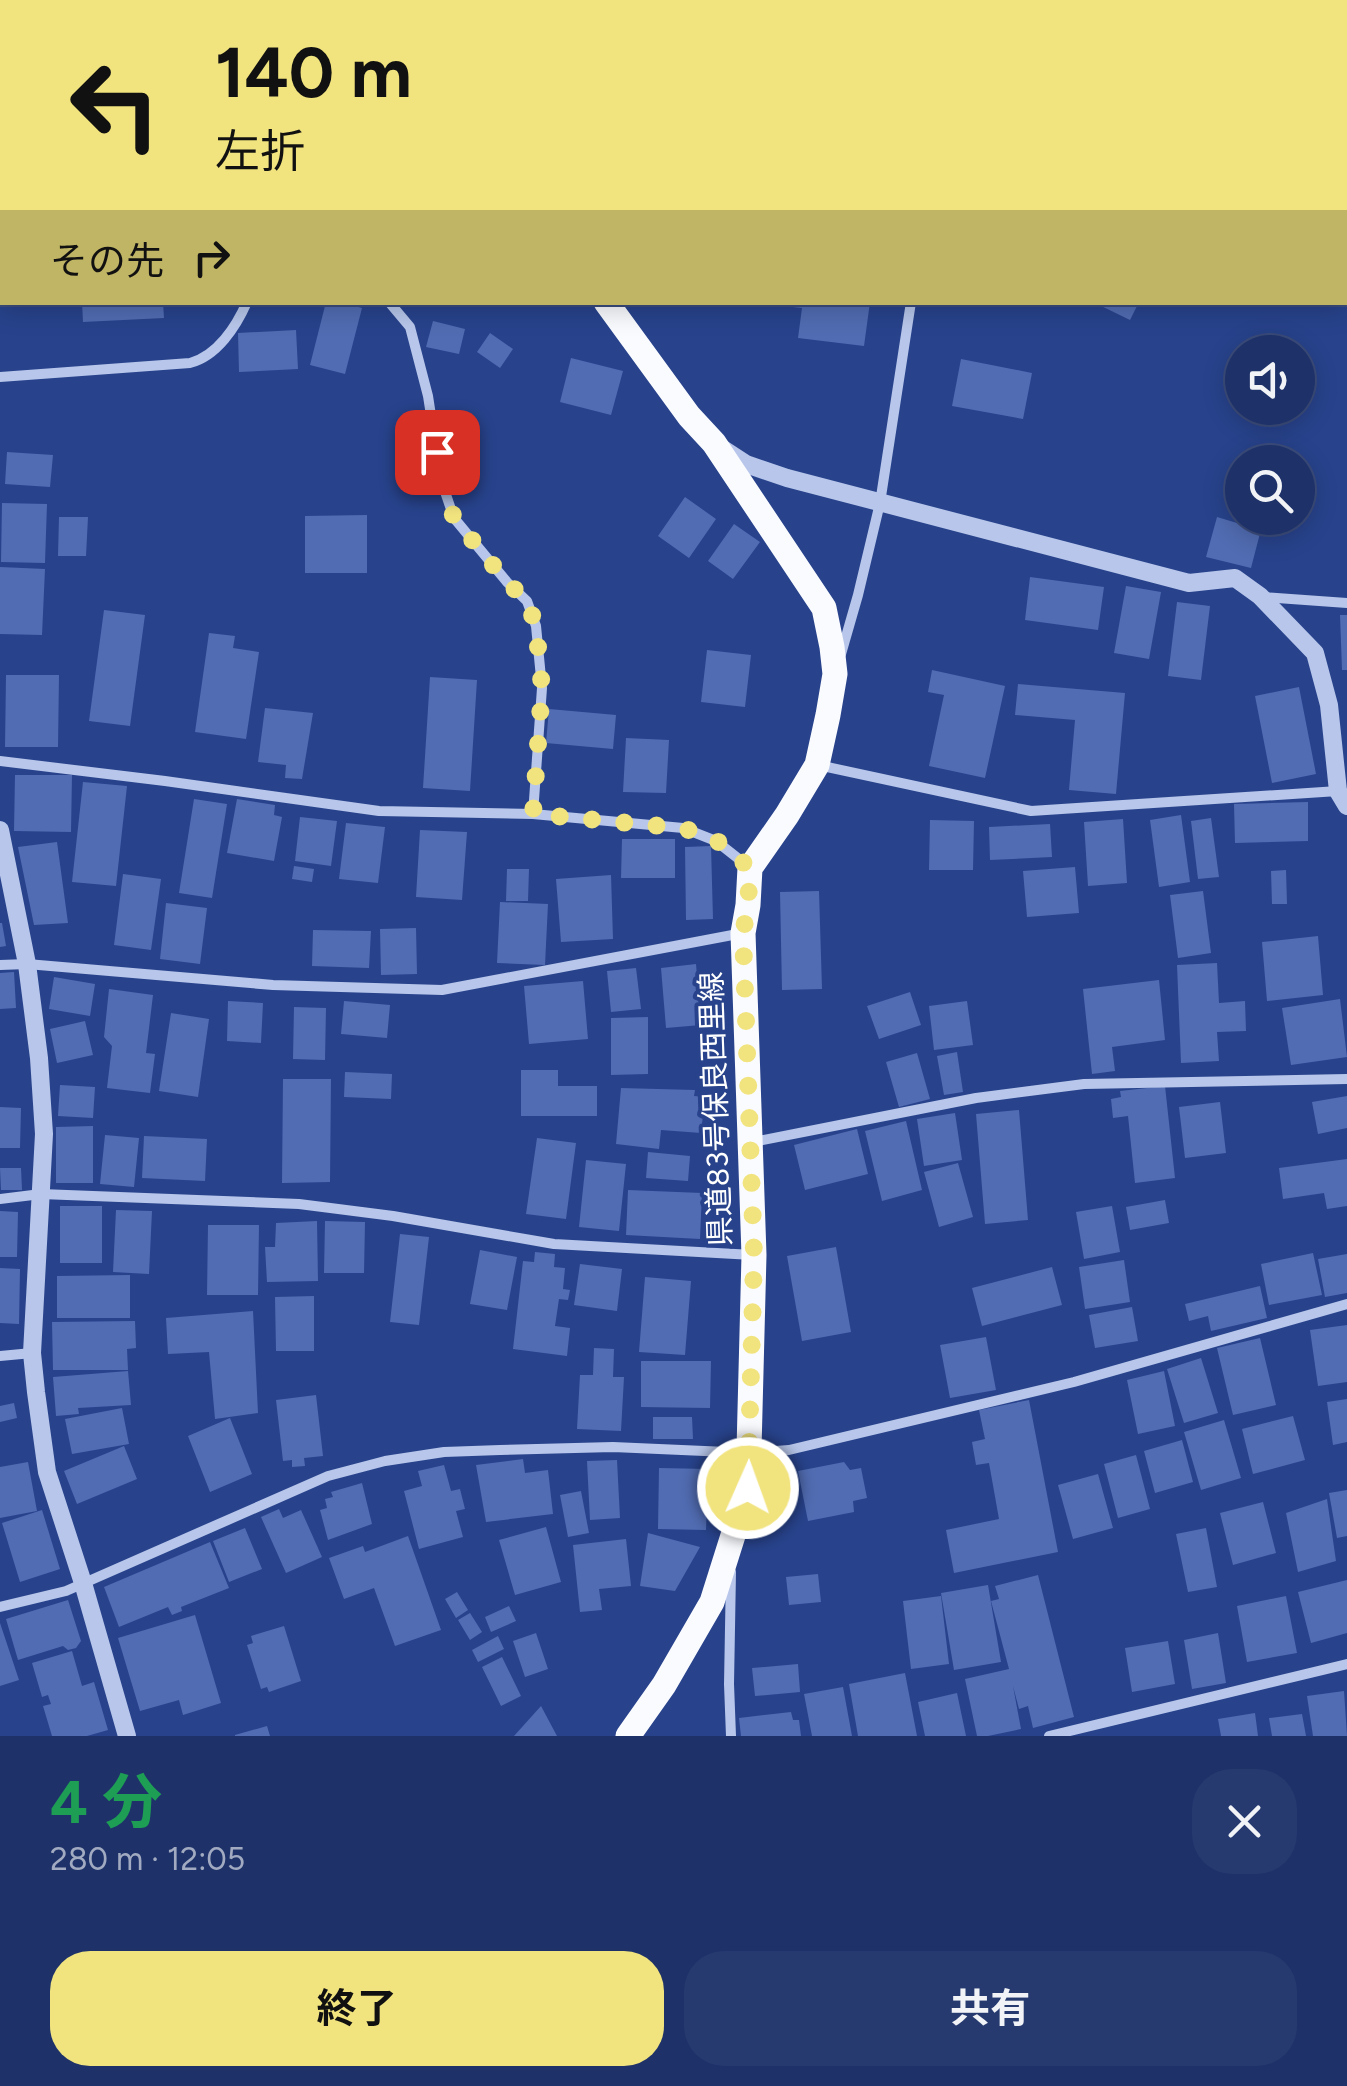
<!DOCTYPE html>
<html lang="ja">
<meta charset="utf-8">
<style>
:root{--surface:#1e3269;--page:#263a6f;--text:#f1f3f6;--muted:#a1aac0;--line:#3c4d7d;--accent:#f1e37e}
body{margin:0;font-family:Figtree,"Noto Sans JP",sans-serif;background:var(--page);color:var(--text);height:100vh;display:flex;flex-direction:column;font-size:38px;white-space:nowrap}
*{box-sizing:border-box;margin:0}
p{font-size:32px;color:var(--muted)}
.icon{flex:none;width:55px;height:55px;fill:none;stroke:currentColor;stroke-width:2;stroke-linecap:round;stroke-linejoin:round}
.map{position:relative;height:1736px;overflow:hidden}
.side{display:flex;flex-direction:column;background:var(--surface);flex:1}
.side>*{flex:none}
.hud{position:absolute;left:0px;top:0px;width:1348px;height:305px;box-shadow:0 5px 25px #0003,0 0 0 2px var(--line);background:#f1e37e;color:#111;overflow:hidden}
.fabs{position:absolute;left:1225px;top:335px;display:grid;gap:20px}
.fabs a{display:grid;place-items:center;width:90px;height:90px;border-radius:50%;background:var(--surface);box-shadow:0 5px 25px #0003,0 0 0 2px var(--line);font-size:50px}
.pin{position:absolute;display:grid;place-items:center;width:85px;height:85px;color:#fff;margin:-42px;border-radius:20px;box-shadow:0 5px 15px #0006}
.me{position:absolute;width:110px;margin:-55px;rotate:2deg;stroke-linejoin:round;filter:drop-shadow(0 0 8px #0008)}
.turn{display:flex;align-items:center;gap:35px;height:210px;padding:0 50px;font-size:45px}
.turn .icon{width:130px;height:130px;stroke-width:2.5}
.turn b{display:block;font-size:70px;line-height:85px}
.then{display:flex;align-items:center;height:95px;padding:0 50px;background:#0003;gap:20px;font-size:38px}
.round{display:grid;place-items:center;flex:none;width:105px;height:105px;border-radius:40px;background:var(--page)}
.overview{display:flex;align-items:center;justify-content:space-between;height:170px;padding:0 50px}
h1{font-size:60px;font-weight:700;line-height:75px;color:#1e9e55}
.cta{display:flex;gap:20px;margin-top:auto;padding:20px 50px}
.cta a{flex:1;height:115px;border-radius:40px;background:var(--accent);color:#111;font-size:40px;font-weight:700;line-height:115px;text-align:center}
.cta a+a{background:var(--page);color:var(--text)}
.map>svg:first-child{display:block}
.building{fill:#516cb2}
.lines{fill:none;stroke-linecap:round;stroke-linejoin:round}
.minor{stroke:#b7c6ea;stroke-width:10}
.tertiary{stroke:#b7c6ea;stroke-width:18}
.primary{stroke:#fafbff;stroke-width:25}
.route{stroke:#f1e37e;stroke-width:18;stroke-dasharray:0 32.4}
.labels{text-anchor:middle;stroke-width:8;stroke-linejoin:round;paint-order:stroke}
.street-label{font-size:30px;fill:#fff;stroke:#28438c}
</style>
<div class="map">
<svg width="1347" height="1736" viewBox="0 0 1347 1736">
<rect width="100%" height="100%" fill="#28438c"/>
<path class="building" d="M82,302H163L164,318L83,322Z
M326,302H340L362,308L345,374L310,365Z
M775,302H870L864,346L798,338L802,308L775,305Z
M1093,302H1139L1130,320Z
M433,321L465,329L459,354L426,347Z
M296,330L298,369L239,372L238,333Z
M490,333L513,349L500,368L477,352Z
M571,358L623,371L611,415L560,402Z
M961,359L1032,373L1023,419L952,406Z
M7,452L53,455L50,487L5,484Z
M1242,476V500L1234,497Z
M685,497L716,519L689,558L658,536Z
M2,503L47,504L45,563L1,562Z
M1241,506L1242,518H1264L1251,568L1206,557L1217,517L1237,523Z
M367,515V573H305V516Z
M59,517H88L86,556H58Z
M734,524L760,542L733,579L708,561Z
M0,567L45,569L42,635L0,634Z
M1030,577L1104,587L1098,630L1025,620Z
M1126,586L1161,592L1149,659L1114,653Z
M1177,602L1210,606L1201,680L1168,676Z
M104,610L145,615L130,726L89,721Z
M1340,615H1347V670H1342Z
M209,633L235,636L233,648L259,652L246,739L195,732Z
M707,650L751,655L745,707L701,702Z
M932,670L1005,686L985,778L929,766L944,695L928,692Z
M6,675H59L58,747H5Z
M430,677L477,680L470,791L423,788Z
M1018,684L1125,693L1116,794L1069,790L1075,720L1015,715Z
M1299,687L1316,774L1272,783L1255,696Z
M265,708L313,713L302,779L285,778L286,765L258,762Z
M549,709L616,715L613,749L546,743Z
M626,738L669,740L666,793L623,792Z
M15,775H72L71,832L14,831Z
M83,782L127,786L116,886L72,882Z
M194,799L227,804L212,898L179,893Z
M237,799L275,805L274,815L282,817L274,861L227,853Z
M1308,802V841L1235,843L1234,804Z
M1181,815L1190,882L1159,887L1150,820Z
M300,817L337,821L331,866L295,861Z
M1211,818L1219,877L1198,879L1191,821Z
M1123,819L1127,883L1088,886L1084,822Z
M930,820L974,821L973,870H929Z
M346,823L385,827L378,883L339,879Z
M1050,824L1052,857L990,860L989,827Z
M420,830L467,832L462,900L416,897Z
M622,839H675V878H621Z
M57,842L68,923L34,925L18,847Z
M711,846L713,919L686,920L685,847Z
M294,866L314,869L312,882L292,879Z
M1075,867L1079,913L1027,917L1023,871Z
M507,869H529L528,901H506Z
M1286,870L1287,904H1272L1271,871Z
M123,874L161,879L151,950L114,945Z
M611,875L613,939L561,942L556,879Z
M819,891L822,989L782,990L780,892Z
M1203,891L1211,953L1178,958L1170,895Z
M500,902L548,904L545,965L497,963Z
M166,903L207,908L200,964L160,959Z
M0,923H2L6,946L0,947Z
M416,928L417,974L381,975L380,929Z
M313,930L371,931L369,968L312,966Z
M1318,936L1323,995L1267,1001L1262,942Z
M1217,963L1219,1003L1245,1001L1246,1031L1217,1032L1219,1061L1181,1063L1177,965Z
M696,964L701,1025L666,1028L661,968Z
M636,968L641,1009L611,1012L607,971Z
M14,972L16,1008L0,1009V973Z
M54,977L95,984L90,1016L49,1009Z
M1159,980L1165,1040L1112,1047L1115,1071L1092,1074L1083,989Z
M583,981L588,1039L529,1044L524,986Z
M109,989L153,995L146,1053L155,1054L150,1093L107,1088L112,1046L104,1037Z
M910,992L921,1025L879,1039L867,1006Z
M1340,999L1347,1057L1291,1065L1282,1008Z
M228,1001L263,1003L261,1043L227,1041Z
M344,1001L390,1005L387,1038L341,1034Z
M967,1001L973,1045L934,1050L929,1006Z
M294,1007L326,1008L325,1060L293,1059Z
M171,1013L209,1019L198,1097L159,1091Z
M648,1017V1074L611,1075V1018Z
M85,1021L93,1055L57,1063L50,1029Z
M957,1052L963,1092L944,1095L937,1056Z
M917,1053L930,1099L899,1107L886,1062Z
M521,1070H558V1086H597V1116H521Z
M345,1072L392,1074L391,1099L344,1097Z
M283,1079H331L330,1182L282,1183Z
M60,1085L95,1087L93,1118L58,1116Z
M1165,1086L1175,1178L1135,1183L1128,1116L1113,1118L1111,1099L1121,1097L1120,1091Z
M621,1088L695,1090L694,1096L705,1097L701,1133L661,1130L659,1149L616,1144Z
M1347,1096V1128L1318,1134L1312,1102Z
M1220,1102L1226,1153L1185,1158L1179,1107Z
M0,1107L21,1108L20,1148H0Z
M1019,1110L1028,1220L985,1224L976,1114Z
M955,1113L962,1160L924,1166L917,1119Z
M906,1121L922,1190L882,1201L865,1131Z
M93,1126V1183H56V1127Z
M857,1129L868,1174L805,1190L794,1145Z
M105,1135L139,1138L134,1187L100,1184Z
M144,1136L207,1139L205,1181L142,1178Z
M537,1138L576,1143L566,1219L526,1214Z
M648,1152L690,1156L688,1181L646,1178Z
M1347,1159V1206L1327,1209L1324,1193L1283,1199L1279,1168Z
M586,1160L626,1164L619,1231L579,1227Z
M958,1163L973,1217L939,1227L924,1172Z
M0,1168H21L22,1190H1Z
M628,1190L702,1193L700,1239L626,1235Z
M1165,1200L1169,1223L1130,1230L1126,1207Z
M60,1206H102V1263H60Z
M1112,1206L1120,1252L1084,1259L1076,1212Z
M116,1210L152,1211L149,1274L113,1272Z
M0,1211L18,1212L17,1257H0Z
M317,1221L318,1281L267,1282L265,1247H275L276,1223Z
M325,1221L365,1222L364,1273H324Z
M208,1225H259L258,1295H207Z
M400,1234L429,1237L419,1325L390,1322Z
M836,1247L851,1332L802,1341L787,1256Z
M480,1250L517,1257L507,1310L470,1304Z
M535,1252L555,1254L554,1267L565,1268L563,1289L570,1290L568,1300L559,1299L555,1326L570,1328L567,1356L513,1349L523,1261L534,1262Z
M1313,1253L1322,1295L1269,1305L1261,1264Z
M1347,1254V1293L1325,1297L1318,1259Z
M1124,1260L1130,1302L1085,1309L1079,1267Z
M580,1264L622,1269L617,1311L574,1305Z
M1052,1267L1062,1305L982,1326L972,1288Z
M0,1268L20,1269L19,1324L0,1323Z
M130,1275V1318H57V1276Z
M645,1277L691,1281L685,1355L639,1352Z
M1260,1286L1267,1318L1211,1331L1208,1316L1189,1321L1185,1304Z
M314,1296V1351H276L275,1297Z
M1132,1307L1138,1341L1095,1348L1089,1315Z
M253,1311L258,1413L215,1419L209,1352L168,1354L166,1318Z
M135,1321L136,1348L127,1349L128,1370H53L52,1322Z
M1347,1325V1382L1318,1386L1310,1330Z
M986,1337L996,1390L950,1398L940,1345Z
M1260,1338L1276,1405L1233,1415L1217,1348Z
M594,1348L614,1349L613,1377H624L621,1431L577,1429L580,1375H593Z
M1201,1358L1218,1413L1184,1423L1167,1369Z
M641,1361H711L710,1408L641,1407Z
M128,1371L131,1405L78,1408L79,1414L56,1416L53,1377Z
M1164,1371L1175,1426L1138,1434L1127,1380Z
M316,1395L323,1456L304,1458L305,1466L292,1467V1460L283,1461L276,1400Z
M1347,1399V1442L1333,1445L1327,1402Z
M1029,1400L1058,1552L954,1573L946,1530L999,1519L989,1463L976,1465L972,1442L985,1439L979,1410Z
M14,1403L17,1418L0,1422V1406Z
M122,1408L129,1444L72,1454L65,1419Z
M1293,1416L1305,1460L1253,1474L1242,1429Z
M653,1417H692L693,1439H653Z
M230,1418L252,1474L210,1492L188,1436Z
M1224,1420L1241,1478L1201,1490L1184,1432Z
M1182,1440L1193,1482L1155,1493L1144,1451Z
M124,1446L137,1479L77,1504L64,1471Z
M1136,1455L1150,1509L1118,1518L1104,1464Z
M523,1459L525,1473L548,1470L553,1514L486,1522L476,1465Z
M617,1460L620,1518L590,1520L587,1461Z
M28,1462L37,1511L0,1518V1467Z
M844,1462L850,1470L861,1468L867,1498L853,1501L854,1512L808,1521L798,1471Z
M444,1465L451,1491L460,1489L465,1509L456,1511L463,1537L419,1549L404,1491L422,1486L418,1471Z
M659,1468L708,1469L706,1530L658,1529Z
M1098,1474L1113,1528L1073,1539L1058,1485Z
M362,1483L372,1524L328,1540L320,1510L327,1508L325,1499L333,1497L331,1492Z
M1347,1490V1536L1337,1538L1329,1493Z
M581,1491L589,1533L568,1537L560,1495Z
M1327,1499L1336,1561L1298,1572L1286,1513Z
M1263,1502L1276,1553L1233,1565L1220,1513Z
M279,1509L283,1518L301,1510L322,1557L286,1573L261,1517Z
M42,1510L60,1569L20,1582L2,1523Z
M546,1527L561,1582L515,1595L499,1540Z
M245,1528L262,1569L229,1582L213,1541Z
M1206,1528L1217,1587L1188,1592L1176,1534Z
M648,1533L700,1547L675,1591L640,1586Z
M408,1536L441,1630L395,1646L374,1588L344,1599L329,1558L363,1546L365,1552Z
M626,1539L631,1586L599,1589L602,1610L580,1612L573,1545Z
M210,1542L229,1588L181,1607L182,1611L172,1615L168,1607L119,1627L104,1587Z
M818,1574L821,1602L789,1605L786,1577Z
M1038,1575L1074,1717L1033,1728L1028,1706L1019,1709L1013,1686L1021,1729L988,1736H977L965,1679L1009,1669L991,1601L999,1599L995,1586Z
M1347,1580V1633L1311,1643L1298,1592Z
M988,1585L1001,1662L954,1670L941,1593Z
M457,1592L468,1610L456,1618L445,1599Z
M941,1596L949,1664L911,1669L903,1601Z
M1286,1596L1297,1653L1247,1662L1237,1606Z
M68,1600L81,1641L76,1648L68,1650L63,1646L18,1660L6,1619Z
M509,1606L516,1621L491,1632L485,1617Z
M470,1613L482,1632L470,1640L458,1620Z
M195,1615L221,1703L183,1715L179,1700L140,1711L118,1638Z
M0,1623L19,1680L0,1686Z
M284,1626L301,1681L269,1692L267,1687L261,1689L247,1645L253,1643L251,1636Z
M536,1633L548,1669L525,1677L513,1641Z
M1218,1633L1226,1683L1192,1689L1184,1640Z
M498,1636L504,1649L478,1662L472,1650Z
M1168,1641L1175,1684L1132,1692L1125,1648Z
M72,1651L82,1686L94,1682L108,1730L87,1736H52L43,1706L51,1704L48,1695L42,1697L32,1663Z
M502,1657L521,1696L501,1706L482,1667Z
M798,1664L800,1692L755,1696L752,1668Z
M905,1673L917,1736H858L849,1684Z
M843,1687L852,1736H812L804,1694Z
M1344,1691L1347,1736H1313L1307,1696Z
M957,1693L966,1736H925L918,1702Z
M541,1706L557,1736H514Z
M791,1712L793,1720H799L801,1736H741L739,1718Z
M1255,1713L1258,1736H1221L1218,1719Z
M1302,1714L1306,1736H1272L1269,1718Z
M267,1726L270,1736H235V1735Z"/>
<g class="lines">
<path class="minor" d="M203,0V2
M959,2V0
M389,302L410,327L428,396L441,480L454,518L507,582L527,601L536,626L542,688L533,814
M0,377L190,363C217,356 236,327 247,302
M1263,597L1347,603
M841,654L858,595L880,503L911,302
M0,761L165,781L379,811L533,814L683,828L716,841L749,867
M818,765L1031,811L1338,791
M0,965L27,964L273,985L442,990L743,933
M753,1142L976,1098L1084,1084L1347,1079
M0,1199L41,1194L299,1204L393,1216L554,1244L753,1255
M0,1356L32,1353
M731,1572L729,1684L731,1736
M0,1607L66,1591L328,1476L385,1461L444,1452L500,1450L613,1447L750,1453L789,1450L1074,1382L1347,1304
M1049,1736L1347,1664"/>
<path class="tertiary" d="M723,449L746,464L787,478L1189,583L1235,578L1260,596L1315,653L1329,705L1338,791L1347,806
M0,830L27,964L39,1058L44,1134L32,1353L36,1392L47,1472L83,1583L127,1736"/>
<path class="primary" d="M294,0L301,2
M606,302L689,416L714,443L824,608L832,647L835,674L828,715L817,765L787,815L750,868L748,905L743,933L754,1255L748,1488L712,1602L664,1685L628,1736"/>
</g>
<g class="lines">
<path class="route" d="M437,452L441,480L454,518L507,582L527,601L536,626L542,688L533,814L683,828L716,840L750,868L748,905L743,933L754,1255L748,1488"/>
</g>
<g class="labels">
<g class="street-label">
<text transform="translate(716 1109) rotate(-92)" y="10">県道83号保良西里線</text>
</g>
</g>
</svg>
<div class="fabs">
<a><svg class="icon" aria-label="sound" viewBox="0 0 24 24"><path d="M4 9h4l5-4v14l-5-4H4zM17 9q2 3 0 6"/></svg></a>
<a><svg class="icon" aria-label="search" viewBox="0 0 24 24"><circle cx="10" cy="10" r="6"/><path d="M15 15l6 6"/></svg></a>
</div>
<div class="pin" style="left:437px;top:452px;background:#d93025"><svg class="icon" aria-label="arrive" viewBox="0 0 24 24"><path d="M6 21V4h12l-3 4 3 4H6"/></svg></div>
<svg class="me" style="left:748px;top:1488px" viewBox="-20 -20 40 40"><circle r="17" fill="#f1e37e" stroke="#fff" stroke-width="3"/><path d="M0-11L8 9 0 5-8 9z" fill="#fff"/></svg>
<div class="hud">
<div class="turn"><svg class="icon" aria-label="left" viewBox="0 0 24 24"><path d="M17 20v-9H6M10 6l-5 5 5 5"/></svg><div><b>140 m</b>左折</div></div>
<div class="then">その先<svg class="icon" aria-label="right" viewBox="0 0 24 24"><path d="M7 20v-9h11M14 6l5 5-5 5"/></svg></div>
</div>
</div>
<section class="side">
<div class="overview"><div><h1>4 分</h1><p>280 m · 12:05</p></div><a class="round"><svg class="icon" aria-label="close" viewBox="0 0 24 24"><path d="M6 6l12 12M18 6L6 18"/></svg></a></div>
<div class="cta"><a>終了</a><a>共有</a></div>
</section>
